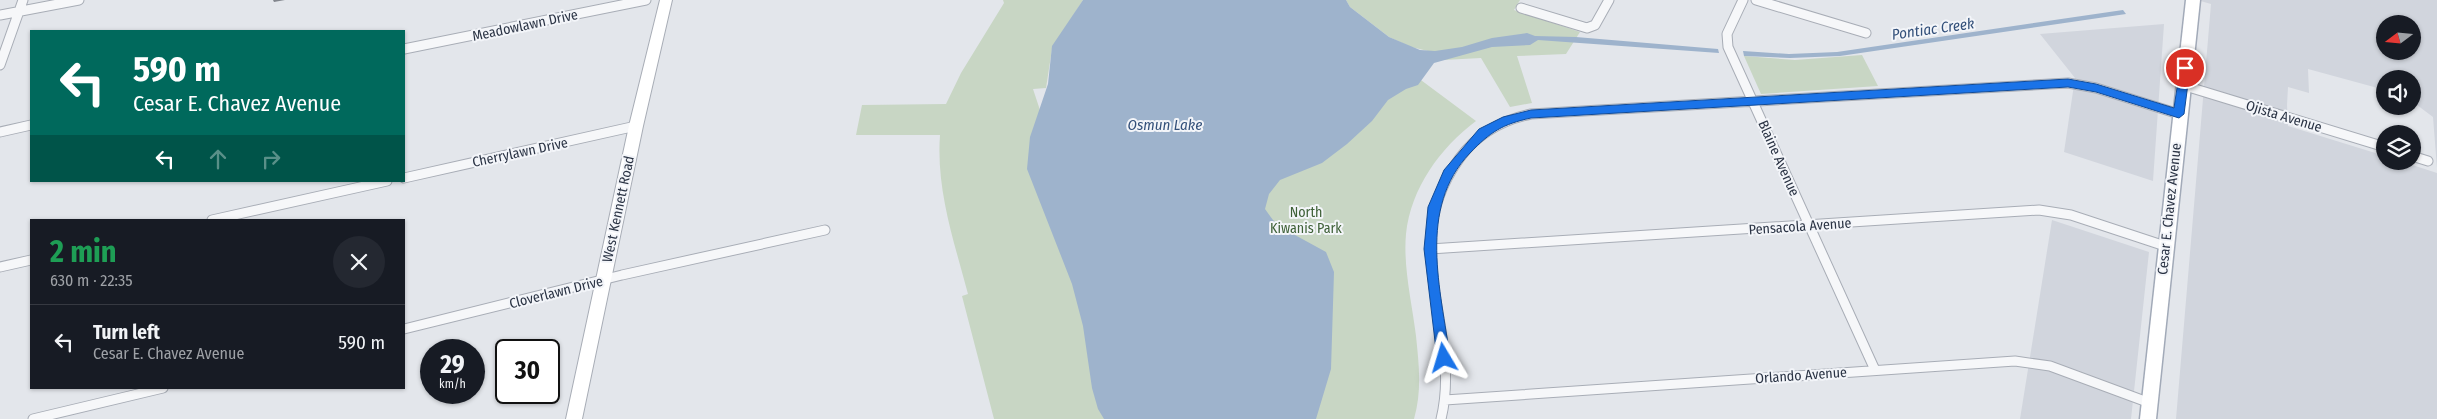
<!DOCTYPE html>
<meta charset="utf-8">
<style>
:root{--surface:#171b24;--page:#242831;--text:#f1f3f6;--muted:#9ea1a6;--line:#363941}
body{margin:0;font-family:"Fira Sans Condensed",sans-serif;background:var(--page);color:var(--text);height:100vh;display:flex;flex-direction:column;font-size:19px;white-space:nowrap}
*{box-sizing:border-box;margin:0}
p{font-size:16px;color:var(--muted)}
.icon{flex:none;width:28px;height:28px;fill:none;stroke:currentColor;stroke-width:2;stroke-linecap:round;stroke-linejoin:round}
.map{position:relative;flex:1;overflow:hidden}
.panel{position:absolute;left:30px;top:219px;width:375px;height:170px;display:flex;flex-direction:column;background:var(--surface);border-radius:0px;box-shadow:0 1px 4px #0004}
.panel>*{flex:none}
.guide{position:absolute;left:30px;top:30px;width:375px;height:152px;border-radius:0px;box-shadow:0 1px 4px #0004;background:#00695c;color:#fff;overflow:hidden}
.needle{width:32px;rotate:254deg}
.controls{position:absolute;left:2376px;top:15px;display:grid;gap:10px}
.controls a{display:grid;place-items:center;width:45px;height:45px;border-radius:50%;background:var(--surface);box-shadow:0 1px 4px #0004;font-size:25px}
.speed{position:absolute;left:420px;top:339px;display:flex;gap:10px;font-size:25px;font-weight:700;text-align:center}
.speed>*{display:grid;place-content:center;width:65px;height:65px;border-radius:50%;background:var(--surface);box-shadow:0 1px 4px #0004;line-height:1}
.speed small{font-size:12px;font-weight:400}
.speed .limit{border:2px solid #111;border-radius:8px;background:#fff;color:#111}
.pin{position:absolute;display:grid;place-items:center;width:42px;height:42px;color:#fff;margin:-21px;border:2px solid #fff;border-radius:50%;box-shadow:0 1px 5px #0007}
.me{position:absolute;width:55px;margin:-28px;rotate:353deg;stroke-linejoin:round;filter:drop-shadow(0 0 4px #0008)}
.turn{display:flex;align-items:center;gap:18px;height:105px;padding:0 20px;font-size:22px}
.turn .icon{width:65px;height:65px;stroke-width:2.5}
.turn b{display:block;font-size:35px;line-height:42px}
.lanes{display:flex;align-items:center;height:48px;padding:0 20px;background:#0003;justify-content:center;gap:25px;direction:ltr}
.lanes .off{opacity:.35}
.round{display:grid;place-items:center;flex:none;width:52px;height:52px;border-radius:26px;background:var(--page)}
.head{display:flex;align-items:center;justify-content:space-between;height:85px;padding:0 20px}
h1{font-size:30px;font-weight:700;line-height:38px;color:#1e9e55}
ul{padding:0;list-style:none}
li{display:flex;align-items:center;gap:15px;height:75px;padding:0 20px;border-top:1px solid var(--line)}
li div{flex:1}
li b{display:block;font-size:19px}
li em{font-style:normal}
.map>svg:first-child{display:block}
.built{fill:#d1d5dd;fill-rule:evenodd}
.green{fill:#c8d6c4}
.water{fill:#9eb3cc}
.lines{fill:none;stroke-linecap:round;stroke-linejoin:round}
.street-casing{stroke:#a8adb6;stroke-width:11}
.secondary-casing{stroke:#a8adb6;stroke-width:2}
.primary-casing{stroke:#a2aab8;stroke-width:3}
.street{stroke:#f6f7f9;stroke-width:9}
.secondary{fill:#fff;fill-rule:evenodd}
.primary{fill:#fff;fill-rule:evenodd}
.shaded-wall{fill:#82868d}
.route{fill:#1a73e8;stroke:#114b97}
.labels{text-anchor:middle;stroke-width:4;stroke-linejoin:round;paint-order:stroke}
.street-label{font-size:14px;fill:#2a3344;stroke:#f3f5f9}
.park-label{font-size:14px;fill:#3e6037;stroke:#f3f5f9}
.water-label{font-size:15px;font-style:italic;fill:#33507a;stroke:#f3f5f9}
</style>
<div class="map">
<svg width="2437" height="419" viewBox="0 0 2437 419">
<rect width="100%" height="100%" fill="#e3e6eb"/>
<path class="built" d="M2197,0H2437V168L2433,117L2413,102L2412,79H2385V90L2308,69L2309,93L2288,87L2287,105L2288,126L2385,156V161H2400L2437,173V419H2176L2211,4ZM2385,24H2412V51H2385Z
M2164,24L2153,181L2064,152L2075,78L2040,34Z
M2052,220L2149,252L2131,419H2020Z"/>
<path class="green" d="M1003,0H1083L1052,49L1046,88L1033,89L1128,376L1182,185L1398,63L1476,121C1440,148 1411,188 1406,234C1403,267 1412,303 1416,336C1419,365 1422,391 1414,419H994L962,296L968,294C954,241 936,190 940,135H856L862,105L946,104L961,73L1004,3Z
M1346,0H1520L1514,10L1580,32L1566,54L1517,56L1532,103L1510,107L1481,58L1443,60L1428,51L1411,47L1389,37L1350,7Z
M1862,55L1878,86L1761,94L1744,56L1795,60Z"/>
<path class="water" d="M1083,0H1346L1350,7L1389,37L1420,50L1435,51L1462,47L1492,38L1527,33L1535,36L1576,37L1718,49L1719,53L1538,40L1530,45L1492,47L1434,63L1418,85L1406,89L1388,100L1372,121L1347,144L1322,163L1280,180L1269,194L1265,209L1273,220L1284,229L1326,252L1334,272L1331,369L1316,419H1104L1098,409L1092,388L1083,326L1072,284L1027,169L1030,137L1048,84L1052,46Z
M2123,10L2126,14L1840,56L1790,58L1744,56L1743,51L1789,54L1837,52Z"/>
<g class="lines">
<g class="street-casing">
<path id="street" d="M1743,0L1727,34L1728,47L1875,370
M1756,0L1866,33
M1521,8L1587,28L1595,25L1609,0
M0,15L79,0
M404,49L646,0
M0,65L23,0
M2182,85L2385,147
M0,132L31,125
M2412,156L2428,161
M404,178L636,126
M212,220L387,181
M1430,249L2039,210L2071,215L2165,246
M0,267L31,260
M404,329L622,275L825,230
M1445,400L2015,361L2050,366L2150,403
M33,419L163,388
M1441,419C1463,329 1395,248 1459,159C1477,134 1501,120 1531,114L2068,83L2096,88L2179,114"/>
</g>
<g class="secondary-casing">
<path id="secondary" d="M660,0H672L643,126L582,419H566L629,126Z"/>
</g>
<g class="primary-casing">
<path id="primary" d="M2186,0H2200L2156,419H2140Z"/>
</g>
<use href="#street" class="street"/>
<use href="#secondary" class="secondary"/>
<use href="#primary" class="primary"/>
</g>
<path class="shaded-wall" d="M273,0H285L274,2Z"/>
<path class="route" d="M2185,64L2190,68L2184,114L2179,118L2096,92L2068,87L1531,118C1503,124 1490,132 1470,153C1417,208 1441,290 1450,358L1444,363L1437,358L1424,249L1428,207L1444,170L1479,129L1503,117L1531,110L2068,79L2096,84L2174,108L2180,68Z"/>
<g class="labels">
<g class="street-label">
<text transform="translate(525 25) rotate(-12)" y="5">Meadowlawn Drive</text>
<text transform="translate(2284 116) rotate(17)" y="5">Ojista Avenue</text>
<text transform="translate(520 152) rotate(-12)" y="5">Cherrylawn Drive</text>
<text transform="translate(1779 158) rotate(66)" y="5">Blaine Avenue</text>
<text transform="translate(618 209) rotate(-78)" y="5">West Kennett Road</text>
<text transform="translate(2169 209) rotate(-84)" y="5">Cesar E. Chavez Avenue</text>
<text transform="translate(1800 226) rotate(-4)" y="5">Pensacola Avenue</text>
<text transform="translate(556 292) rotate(-14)" y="5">Cloverlawn Drive</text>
<text transform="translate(1801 375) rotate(-4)" y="5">Orlando Avenue</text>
</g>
<g class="park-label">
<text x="1306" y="217">North<tspan x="1306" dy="16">Kiwanis Park</tspan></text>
</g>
<g class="water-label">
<text transform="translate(1933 29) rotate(-8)" y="5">Pontiac Creek</text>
<text x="1165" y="130">Osmun Lake</text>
</g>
</g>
</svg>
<div class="controls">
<a><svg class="needle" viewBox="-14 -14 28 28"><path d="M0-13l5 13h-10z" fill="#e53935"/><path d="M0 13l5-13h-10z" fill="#9ea1a6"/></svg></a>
<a><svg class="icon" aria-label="sound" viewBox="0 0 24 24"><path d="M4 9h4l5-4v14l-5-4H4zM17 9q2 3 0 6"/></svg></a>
<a><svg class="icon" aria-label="layers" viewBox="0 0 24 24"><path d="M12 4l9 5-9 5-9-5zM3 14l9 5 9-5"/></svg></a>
</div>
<div class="speed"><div>29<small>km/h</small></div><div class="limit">30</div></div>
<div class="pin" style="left:2185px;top:68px;background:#d93025"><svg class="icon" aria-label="arrive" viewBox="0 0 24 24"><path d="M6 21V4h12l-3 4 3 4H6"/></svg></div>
<svg class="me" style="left:1444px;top:358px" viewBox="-20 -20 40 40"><path d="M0-17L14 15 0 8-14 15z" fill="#1a73e8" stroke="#fff" stroke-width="4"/></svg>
<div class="guide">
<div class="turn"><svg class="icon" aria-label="left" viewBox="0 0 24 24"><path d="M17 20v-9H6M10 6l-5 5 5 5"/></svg><div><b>590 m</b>Cesar E. Chavez Avenue</div></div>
<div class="lanes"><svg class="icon" aria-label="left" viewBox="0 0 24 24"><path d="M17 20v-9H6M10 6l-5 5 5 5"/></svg><svg class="icon off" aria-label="ahead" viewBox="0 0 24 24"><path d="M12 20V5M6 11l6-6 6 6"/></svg><svg class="icon off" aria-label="right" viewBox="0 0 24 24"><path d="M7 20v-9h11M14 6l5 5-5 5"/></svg></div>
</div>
<section class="panel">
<div class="head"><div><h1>2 min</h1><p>630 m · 22:35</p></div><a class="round"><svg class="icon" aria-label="close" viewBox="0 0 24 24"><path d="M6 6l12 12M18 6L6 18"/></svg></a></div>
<ul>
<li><svg class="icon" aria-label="left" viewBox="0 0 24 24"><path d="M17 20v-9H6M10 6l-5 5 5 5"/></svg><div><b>Turn left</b><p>Cesar E. Chavez Avenue</p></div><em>590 m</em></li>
</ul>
</section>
</div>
